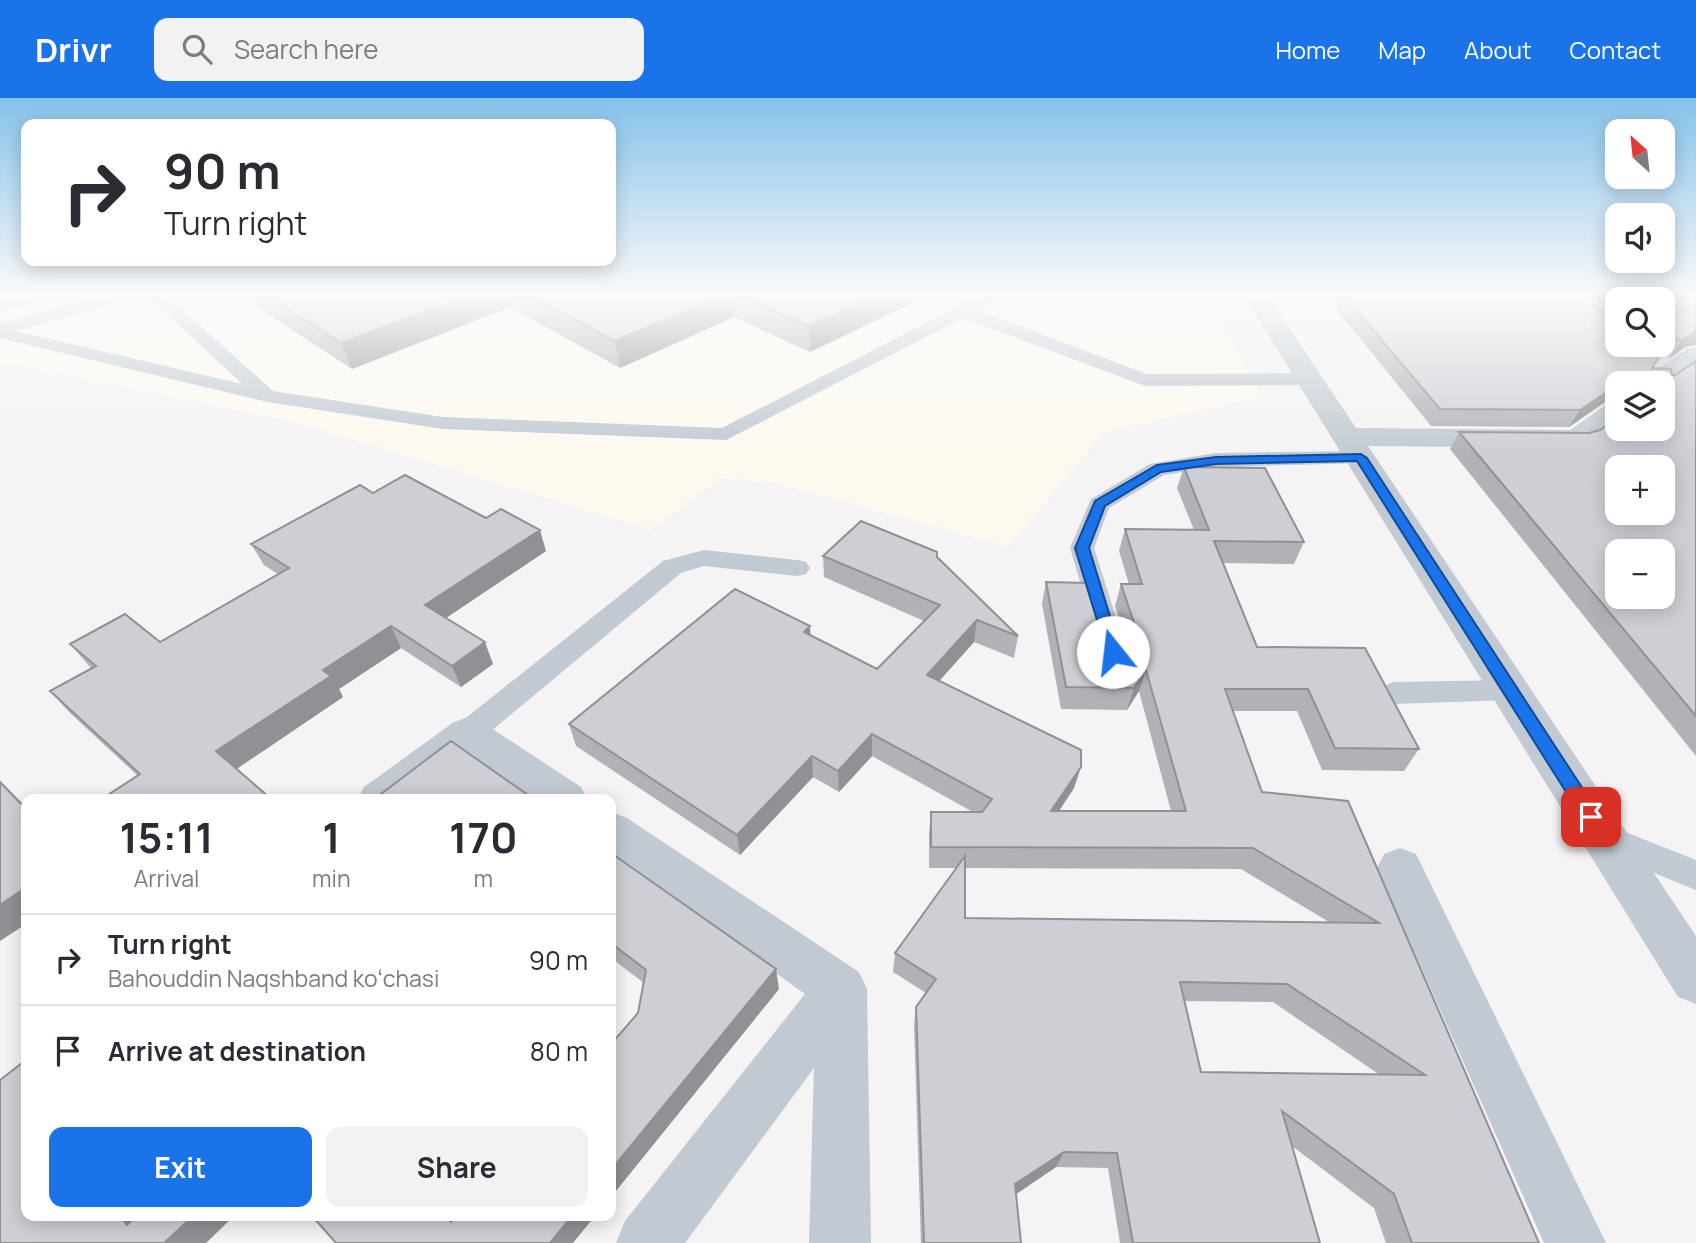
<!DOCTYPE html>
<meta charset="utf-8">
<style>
:root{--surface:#fff;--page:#f2f2f3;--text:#2b2b33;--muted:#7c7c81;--line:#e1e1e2;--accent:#1a73e8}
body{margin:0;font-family:Manrope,sans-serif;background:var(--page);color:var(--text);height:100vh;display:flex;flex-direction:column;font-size:26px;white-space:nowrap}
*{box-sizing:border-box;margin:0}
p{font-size:23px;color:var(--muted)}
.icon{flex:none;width:38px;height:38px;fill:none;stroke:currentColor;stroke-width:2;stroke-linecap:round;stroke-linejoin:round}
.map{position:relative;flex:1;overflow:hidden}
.details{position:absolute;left:21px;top:696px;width:595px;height:427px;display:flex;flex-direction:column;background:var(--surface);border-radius:14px;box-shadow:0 4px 18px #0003}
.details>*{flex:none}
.guide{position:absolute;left:21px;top:21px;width:595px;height:147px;border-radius:14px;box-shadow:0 4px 18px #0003;background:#fff;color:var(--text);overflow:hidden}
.needle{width:46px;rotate:333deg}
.fabs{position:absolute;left:1605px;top:21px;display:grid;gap:14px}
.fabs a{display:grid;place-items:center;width:70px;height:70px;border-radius:14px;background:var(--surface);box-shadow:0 4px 18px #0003;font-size:35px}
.pin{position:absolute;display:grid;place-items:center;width:60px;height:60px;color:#fff;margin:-30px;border-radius:14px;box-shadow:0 4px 10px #0006}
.me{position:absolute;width:77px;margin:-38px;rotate:344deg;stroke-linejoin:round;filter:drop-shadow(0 0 5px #0008)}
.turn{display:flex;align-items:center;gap:24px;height:147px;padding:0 28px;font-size:32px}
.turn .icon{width:91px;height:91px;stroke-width:2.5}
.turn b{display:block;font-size:49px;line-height:60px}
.eta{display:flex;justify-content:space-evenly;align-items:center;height:119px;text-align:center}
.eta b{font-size:42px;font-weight:700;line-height:49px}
.button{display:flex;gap:14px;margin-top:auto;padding:14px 28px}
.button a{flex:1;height:80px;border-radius:14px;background:var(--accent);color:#fff;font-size:28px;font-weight:700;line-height:80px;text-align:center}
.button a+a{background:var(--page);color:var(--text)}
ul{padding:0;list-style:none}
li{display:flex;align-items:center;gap:21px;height:91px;padding:0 28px;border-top:2px solid var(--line)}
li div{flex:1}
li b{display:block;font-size:26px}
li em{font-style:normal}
header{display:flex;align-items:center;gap:42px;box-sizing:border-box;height:98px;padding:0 35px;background:var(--accent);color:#fff}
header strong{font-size:33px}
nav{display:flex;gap:38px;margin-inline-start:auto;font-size:24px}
.search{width:490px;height:63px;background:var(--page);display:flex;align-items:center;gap:18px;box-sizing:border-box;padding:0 24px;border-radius:14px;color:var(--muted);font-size:26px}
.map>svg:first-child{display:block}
.commercial{fill:#fdf9ef}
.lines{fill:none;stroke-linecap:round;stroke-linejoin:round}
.lane{fill:#c1cad2;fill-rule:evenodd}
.street{fill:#c1cad2;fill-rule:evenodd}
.secondary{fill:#c1cbd6;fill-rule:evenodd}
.wall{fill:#b0b2b7;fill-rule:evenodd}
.shaded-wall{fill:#909195}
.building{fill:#cdcfd5;stroke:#909195;stroke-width:2;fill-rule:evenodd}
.route{fill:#1a73e8;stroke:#114b97;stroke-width:2}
</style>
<header>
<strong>Drivr</strong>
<div class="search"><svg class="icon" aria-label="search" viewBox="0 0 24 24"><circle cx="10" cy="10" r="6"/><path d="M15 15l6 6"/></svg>Search here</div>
<nav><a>Home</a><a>Map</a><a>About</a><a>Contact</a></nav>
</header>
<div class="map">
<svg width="1696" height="1145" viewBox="0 0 1696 1145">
<rect width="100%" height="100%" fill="#f5f3f3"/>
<path class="commercial" d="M78,198H1203L1263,299L1104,334L1008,449L778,386L721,380L651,432L286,322L0,265V221Z"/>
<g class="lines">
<path class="lane" d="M98,198H126L123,202L16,233L242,286L148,198H167L273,293L443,319L722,330L978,198H1000L977,212L1147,276L1309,275L1319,281L1309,287L1145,288L963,220L726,342L443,331L268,304L0,240V226Z
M1361,353L1369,355L1372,360L1369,365L1216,369L1164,377L1109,410L1094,450L1127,554L1123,561L1113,564L1103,561L1070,450L1091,401L1150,366L1216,355Z
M704,452L797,462L806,464L810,470L806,476L797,478L704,468L681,475L479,643L468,646L457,643L453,635L457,627L663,463Z
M1510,582L1520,585L1524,592L1520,599L1510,602L1394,606L1384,602L1380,595L1384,588L1394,584Z
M1605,726L1696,762V792L1593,750L1589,740L1593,730Z"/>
<path class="street" d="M1244,198H1268L1356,330L1570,332L1607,306L1617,304V325L1587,347L1577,350L1368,348L1696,838V906L1678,899Z
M1696,249V269L1666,291L1662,292V285H1642L1646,279L1687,251Z
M468,619L482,624L581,689L588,702H532L469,657L411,702H357L364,689L454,624Z
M611,714L627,720L859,874L867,891L871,1145H809L814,970L685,1145H616L625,1123L805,896L611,757Z
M1400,750L1416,756L1606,1145H1544L1377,770L1384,756Z"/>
<path class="secondary" d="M41,198L37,203L0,213V199Z"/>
</g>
<path class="wall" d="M240,198H927L810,254L734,219L620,270L510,209L352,271Z
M1326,198H1585L1652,270L1675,277L1696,263V658L1450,351L1459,334L1589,335L1600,332L1662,285H1617V302L1605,304L1569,329L1431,328Z
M1592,198H1696V247L1685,249L1670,260L1653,247H1662V201H1617V219Z
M1184,369L1304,444L1294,466L1223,465L1257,549L1419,651L1404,673L1322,672L1297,613H1233L1262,694L1348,703L1539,1145H1386L1374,1110L1292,1048L1320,1145H1120L1108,1070L1056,1069L1016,1096L1021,1145H921L914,927L916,909L926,895L893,874L895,855L956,770H929V735L931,714H973L872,658L839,694L813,679L740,757L576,648L569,626L810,528V538L877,571L924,523L824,479L823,458L937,459L1018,538L1014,560L974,544L939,583L1074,690L1059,713H1171L1139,593L1127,612L1061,611L1042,506L1046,484L1107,540L1119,545L1126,543L1115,508L1121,486H1129L1119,453L1125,431L1194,432L1177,390ZM965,770L1241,771L1329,824L965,820ZM1184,903L1273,904L1380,977L1201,974Z
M373,395L546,453L446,520L493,566L461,589L401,550L339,591L343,599L236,671L272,702H100L138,678L69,614L50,593L91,570L70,546L160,544L278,476L264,467L251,446Z
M611,755L779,891L611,1099V946L638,915L644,885L611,860Z"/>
<path class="shaded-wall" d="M466,198H507L510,209L352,271L341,245Z
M721,198H732L734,219L620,270L615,243Z
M875,198H927L810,254L809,228Z
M1696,233V247L1685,249L1670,260L1681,243Z
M1617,287V302L1605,304L1569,329L1580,312Z
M540,432L546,453L434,528L425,507Z
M977,522L974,544L925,599L927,577Z
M391,528L401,550L339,591L343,599L232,674L216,653L323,572Z
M810,528L811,550L804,534Z
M485,544L493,566L461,589L452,568Z
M1146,572L1139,593L1127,612L1134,590Z
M872,636V658L839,694L838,673Z
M812,658L813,679L740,757L737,737Z
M1081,669L1074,690L1045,734L1051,713Z
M0,683L26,709V711L0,684Z
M22,792L26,796V826L0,843V807Z
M776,871L779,891L611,1099V1072Z
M1064,1054L1056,1069L1009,1101L1015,1086Z
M120,1118H138L127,1127Z
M193,1118H234L206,1145H164Z
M572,1118H595L573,1145H550Z"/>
<path class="building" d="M267,198H466L341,245Z
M530,198H721L615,243Z
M742,198H875L809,228Z
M1344,198H1585L1617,225V247H1646L1659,259L1652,270L1671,271L1672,277H1675L1696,263V618L1459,334L1589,335L1600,332L1617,320V331H1662V285H1617V287L1580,312L1440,311ZM1617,369H1662V415H1617ZM1617,453H1662V499H1617Z
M1621,198H1696V233L1681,243L1662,230V201H1625Z
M1184,369L1265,370L1304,444L1214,443L1257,549L1365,550L1419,651L1335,650L1308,591H1225L1262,694L1348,703L1539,1145H1412L1394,1096L1282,1013L1320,1145H1133L1117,1055L1064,1054L1015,1086L1021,1145H924L916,909L936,881L895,855L965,758V820L1379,825L1253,750L931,749V714H982L992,701L872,636L838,673L812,658L737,737L569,626L735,491L810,528L804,534L877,571L940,507L823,458L861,423L937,454V459L1018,538L977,522L927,577L1081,652V669L1051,713H1186L1146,572L1134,590L1066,589L1046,484L1090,485L1107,540L1119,545L1130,542L1136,531L1121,486H1142L1125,431L1209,432ZM1180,884L1287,886L1425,977L1201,974Z
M405,377L486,420L501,411L540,432L425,507L485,544L452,568L391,528L323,572L331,578L216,653L270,700L267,702H100L140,676L50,593L96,568L70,546L125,516L160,544L289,470L251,446L360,387L373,395Z
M451,643L535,702H373Z
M0,684L26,711V797L22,792L0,807Z
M611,755L776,871L611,1072V946L638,915L646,872L611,845Z
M26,962V1118H120L127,1127L136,1118H193L164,1145H0V982Z
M312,1118H446L451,1124L456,1118H572L550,1145H336Z"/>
<linearGradient id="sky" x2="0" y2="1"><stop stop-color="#85c3ea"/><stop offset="0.55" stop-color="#fafafa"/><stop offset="1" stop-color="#fafafa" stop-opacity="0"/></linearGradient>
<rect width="1696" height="358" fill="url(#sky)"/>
<path class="route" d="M1361,356L1367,360L1598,714L1600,719L1598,724L1591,726L1585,724L1357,363L1216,366L1161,374L1105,408L1089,450L1121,554L1113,559L1108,558L1075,450L1095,403L1157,367L1216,359Z"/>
</svg>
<div class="fabs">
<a><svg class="needle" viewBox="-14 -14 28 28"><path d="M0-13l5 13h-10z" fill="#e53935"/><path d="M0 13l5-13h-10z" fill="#7c7c81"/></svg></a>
<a><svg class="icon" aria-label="sound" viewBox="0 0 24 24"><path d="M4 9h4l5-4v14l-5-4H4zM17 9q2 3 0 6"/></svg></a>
<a><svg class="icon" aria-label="search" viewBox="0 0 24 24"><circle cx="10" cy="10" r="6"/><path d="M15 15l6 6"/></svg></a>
<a><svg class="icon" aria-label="layers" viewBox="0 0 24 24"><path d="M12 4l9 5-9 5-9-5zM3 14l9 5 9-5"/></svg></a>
<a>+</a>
<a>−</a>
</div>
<div class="pin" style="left:1591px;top:719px;background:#d93025"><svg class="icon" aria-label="arrive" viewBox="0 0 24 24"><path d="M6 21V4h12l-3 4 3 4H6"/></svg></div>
<svg class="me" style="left:1113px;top:554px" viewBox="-20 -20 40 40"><circle r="19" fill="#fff"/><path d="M0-13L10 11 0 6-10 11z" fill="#1a73e8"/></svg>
<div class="guide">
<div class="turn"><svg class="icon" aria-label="right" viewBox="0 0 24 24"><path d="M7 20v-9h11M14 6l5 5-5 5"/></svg><div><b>90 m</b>Turn right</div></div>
</div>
<section class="details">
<div class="eta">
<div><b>15:11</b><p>Arrival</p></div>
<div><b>1</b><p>min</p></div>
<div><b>170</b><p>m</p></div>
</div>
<ul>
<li><svg class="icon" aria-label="right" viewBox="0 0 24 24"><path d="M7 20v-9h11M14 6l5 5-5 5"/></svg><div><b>Turn right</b><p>Bahouddin Naqshband koʻchasi</p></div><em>90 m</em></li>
<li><svg class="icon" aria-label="arrive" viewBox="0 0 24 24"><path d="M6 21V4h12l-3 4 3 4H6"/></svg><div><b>Arrive at destination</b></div><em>80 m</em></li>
</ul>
<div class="button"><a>Exit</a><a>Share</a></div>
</section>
</div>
